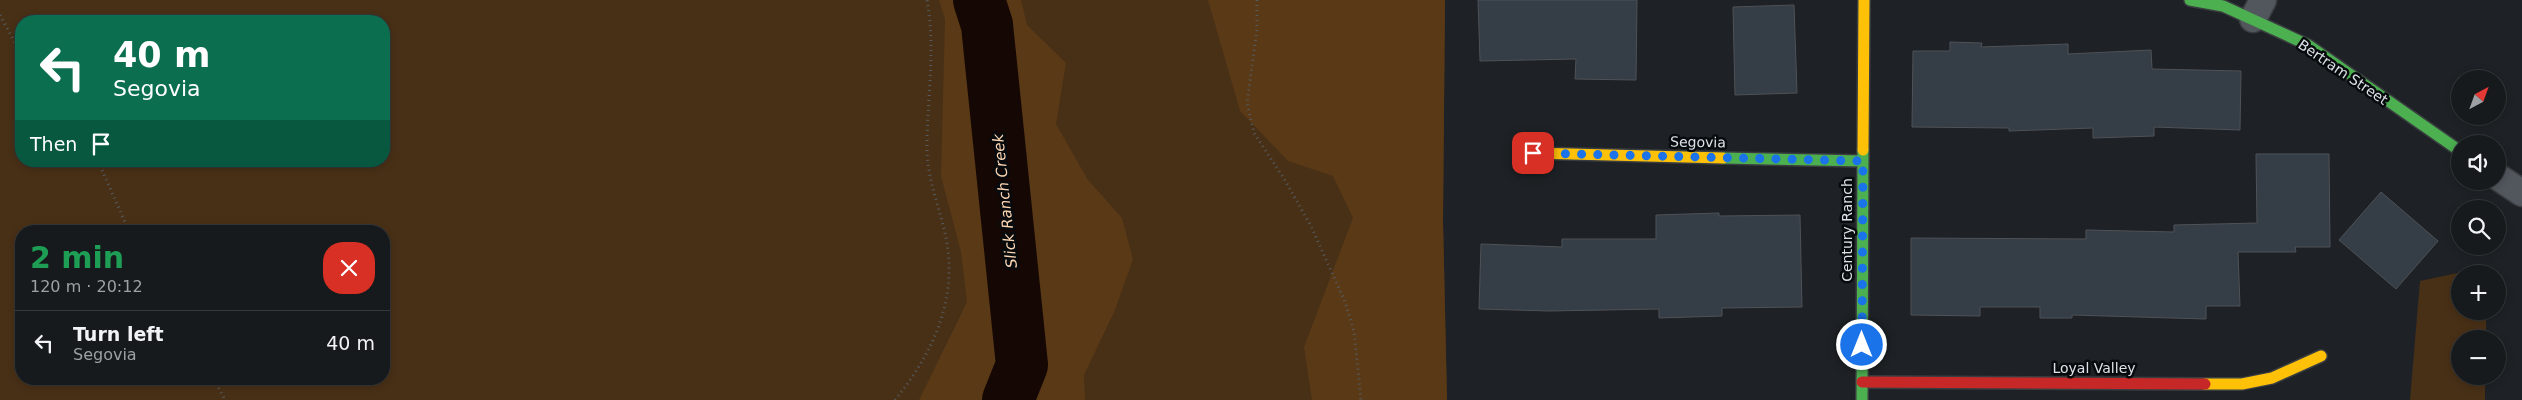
<!DOCTYPE html>
<meta charset="utf-8">
<style>
:root{--surface:#161a1c;--page:#232729;--text:#f1f3f6;--muted:#9ea1a3;--line:#35383b}
body{margin:0;font-family:"DejaVu Sans",sans-serif;background:var(--page);color:var(--text);height:100vh;display:flex;flex-direction:column;font-size:19px;white-space:nowrap}
*{box-sizing:border-box;margin:0}
p{font-size:16px;color:var(--muted)}
.icon{flex:none;width:28px;height:28px;fill:none;stroke:currentColor;stroke-width:2;stroke-linecap:round;stroke-linejoin:round}
.map{position:relative;flex:1;overflow:hidden}
.drawer{position:absolute;left:15px;top:225px;width:375px;height:160px;display:flex;flex-direction:column;background:var(--surface);border-radius:20px;box-shadow:0 2px 8px #0003,0 0 0 1px var(--line)}
.drawer>*{flex:none}
.guide{position:absolute;left:15px;top:15px;width:375px;height:152px;border-radius:20px;box-shadow:0 2px 8px #0003,0 0 0 1px var(--line);background:#0b6e4f;color:#fff;overflow:hidden}
.needle{width:32px;rotate:41deg}
.tools{position:absolute;left:2451px;top:70px;display:grid;gap:10px}
.tools a{display:grid;place-items:center;width:55px;height:55px;border-radius:50%;background:var(--surface);box-shadow:0 2px 8px #0003,0 0 0 1px var(--line);font-size:25px}
.pin{position:absolute;display:grid;place-items:center;width:42px;height:42px;color:#fff;margin:-21px;border-radius:10px;box-shadow:0 2px 8px #0006}
.me{position:absolute;width:55px;margin:-28px;rotate:0deg;stroke-linejoin:round;filter:drop-shadow(0 0 4px #0008)}
.turn{display:flex;align-items:center;gap:18px;height:105px;padding:0 15px;font-size:22px}
.turn .icon{width:65px;height:65px;stroke-width:2.5}
.turn b{display:block;font-size:35px;line-height:42px}
.then{display:flex;align-items:center;height:48px;padding:0 15px;background:#0003;gap:10px;font-size:19px}
.round{display:grid;place-items:center;flex:none;width:52px;height:52px;border-radius:20px;background:var(--page)}
.overview{display:flex;align-items:center;justify-content:space-between;height:85px;padding:0 15px}
h1{font-size:30px;font-weight:700;line-height:38px;color:#1e9e55}
ul{padding:0;list-style:none}
li{display:flex;align-items:center;gap:15px;height:65px;padding:0 15px;border-top:1px solid var(--line)}
li div{flex:1}
li b{display:block;font-size:19px}
li em{font-style:normal}
.map>svg:first-child{display:block}
.green{fill:#483016;fill-rule:evenodd}
.forest{fill:#593916}
.lines{fill:none;stroke-linecap:round;stroke-linejoin:round}
.river{stroke:#150703;stroke-width:52}
.building{fill:#353d46;stroke:#4f5256}
.street-casing{stroke:#3a3d40;stroke-width:29}
.fast-casing{stroke:#3a3d40;stroke-width:14}
.slow-casing{stroke:#3a3d40;stroke-width:14}
.jam-casing{stroke:#3a3d40;stroke-width:14}
.path{stroke:#575b5f;stroke-width:3;stroke-dasharray:1 4;stroke-linecap:butt}
.street{stroke:#52575d;stroke-width:26}
.fast{stroke:#4caf50;stroke-width:11}
.slow{stroke:#ffc107;stroke-width:11}
.jam{stroke:#c62828;stroke-width:11}
.route{stroke:#1a73e8;stroke-width:9;stroke-dasharray:0 16.2}
.labels{text-anchor:middle;stroke-width:5;stroke-linejoin:round;paint-order:stroke}
.street-label{font-size:14px;fill:#dde2e8;stroke:#080b0e}
.water-label{font-size:15px;font-style:italic;fill:#fdd6b3;stroke:#080b0e}
</style>
<div class="map">
<svg width="2522" height="400" viewBox="0 0 2522 400">
<rect width="100%" height="100%" fill="#1e2226"/>
<path class="green" d="M0,0H1445L1443,220L1447,400H0ZM21,21H384V161H21ZM21,231H384V379H21Z
M2486,267V274H2460V311H2486V339H2460V376H2485V400H2410L2420,281Z"/>
<path class="forest" d="M939,0H1021L1027,25L1066,63L1056,124L1088,180L1122,218L1133,259L1115,310L1084,375L1085,400H919L967,302L961,252L941,176L945,19Z
M1208,0H1445L1443,220L1447,400H1312L1304,347L1353,218L1333,176L1288,161L1240,111Z"/>
<g class="lines">
<path class="river" d="M979,0L987,25L1022,365L1008,400"/>
</g>
<path class="building" d="M1478,0H1637L1636,80L1575,79L1576,59L1480,61Z
M1794,5L1797,93L1735,95L1733,7Z
M1950,42L1982,43L1981,47L2068,44V54L2151,50L2152,69L2241,71L2240,130L2154,127V136L2093,138V128L2009,131V128L1912,127L1913,51H1950Z
M2256,154H2329L2330,247H2295L2296,252H2238L2240,306H2206V319L2072,315V318H2040V307H1980V316L1911,315V238L2086,239V230L2174,232V225L2257,223Z
M2381,192L2438,241L2396,289L2339,240Z
M1719,213V216L1800,215L1802,307L1722,308V316L1659,318V309L1549,311L1479,309L1481,244L1562,247V239H1656V215Z"/>
<g class="lines">
<g class="street-casing">
<path id="street" d="M2253,19L2263,0
M2498,177L2522,193"/>
</g>
<g class="fast-casing">
<path id="fast" d="M2190,0L2223,6L2308,45L2460,151
M1723,158L1863,161
M1862,400L1863,150"/>
</g>
<g class="slow-casing">
<path id="slow" d="M1863,150L1864,0
M1533,153L1723,158
M2205,384H2242L2272,378L2321,356"/>
</g>
<g class="jam-casing">
<path id="jam" d="M1862,382L2205,384"/>
</g>
<path class="path" d="M1257,0V29L1247,103L1254,133L1283,177L1311,226L1345,302L1354,331L1361,400
M0,15L21,54
M98,161L129,231
M214,379L225,400
M895,400C937,348 961,291 943,225C936,198 927,175 927,147C927,98 936,50 927,0"/>
<use href="#street" class="street"/>
<use href="#fast" class="fast"/>
<use href="#slow" class="slow"/>
<use href="#jam" class="jam"/>
</g>
<g class="lines">
<path class="route" d="M1533,153L1863,161L1862,345"/>
</g>
<g class="labels">
<g class="street-label">
<text transform="translate(2343 72) rotate(34)" y="5">Bertram Street</text>
<text transform="translate(1698 142) rotate(1)" y="5">Segovia</text>
<text transform="translate(1847 230) rotate(-90)" y="5">Century Ranch</text>
<text x="2094" y="373">Loyal Valley</text>
</g>
<g class="water-label">
<text transform="translate(1005 201) rotate(-96)" y="5">Slick Ranch Creek</text>
</g>
</g>
</svg>
<div class="tools">
<a><svg class="needle" viewBox="-14 -14 28 28"><path d="M0-13l5 13h-10z" fill="#e53935"/><path d="M0 13l5-13h-10z" fill="#9ea1a3"/></svg></a>
<a><svg class="icon" aria-label="sound" viewBox="0 0 24 24"><path d="M4 9h4l5-4v14l-5-4H4zM17 9q2 3 0 6"/></svg></a>
<a><svg class="icon" aria-label="search" viewBox="0 0 24 24"><circle cx="10" cy="10" r="6"/><path d="M15 15l6 6"/></svg></a>
<a>+</a>
<a>−</a>
</div>
<div class="pin" style="left:1533px;top:153px;background:#d93025"><svg class="icon" aria-label="arrive" viewBox="0 0 24 24"><path d="M6 21V4h12l-3 4 3 4H6"/></svg></div>
<svg class="me" style="left:1862px;top:345px" viewBox="-20 -20 40 40"><circle r="17" fill="#1a73e8" stroke="#fff" stroke-width="3"/><path d="M0-11L8 9 0 5-8 9z" fill="#fff"/></svg>
<div class="guide">
<div class="turn"><svg class="icon" aria-label="left" viewBox="0 0 24 24"><path d="M17 20v-9H6M10 6l-5 5 5 5"/></svg><div><b>40 m</b>Segovia</div></div>
<div class="then">Then<svg class="icon" aria-label="arrive" viewBox="0 0 24 24"><path d="M6 21V4h12l-3 4 3 4H6"/></svg></div>
</div>
<section class="drawer">
<div class="overview"><div><h1>2 min</h1><p>120 m · 20:12</p></div><a class="round" style="background:#d93025;color:#fff"><svg class="icon" aria-label="close" viewBox="0 0 24 24"><path d="M6 6l12 12M18 6L6 18"/></svg></a></div>
<ul>
<li><svg class="icon" aria-label="left" viewBox="0 0 24 24"><path d="M17 20v-9H6M10 6l-5 5 5 5"/></svg><div><b>Turn left</b><p>Segovia</p></div><em>40 m</em></li>
</ul>
</section>
</div>
